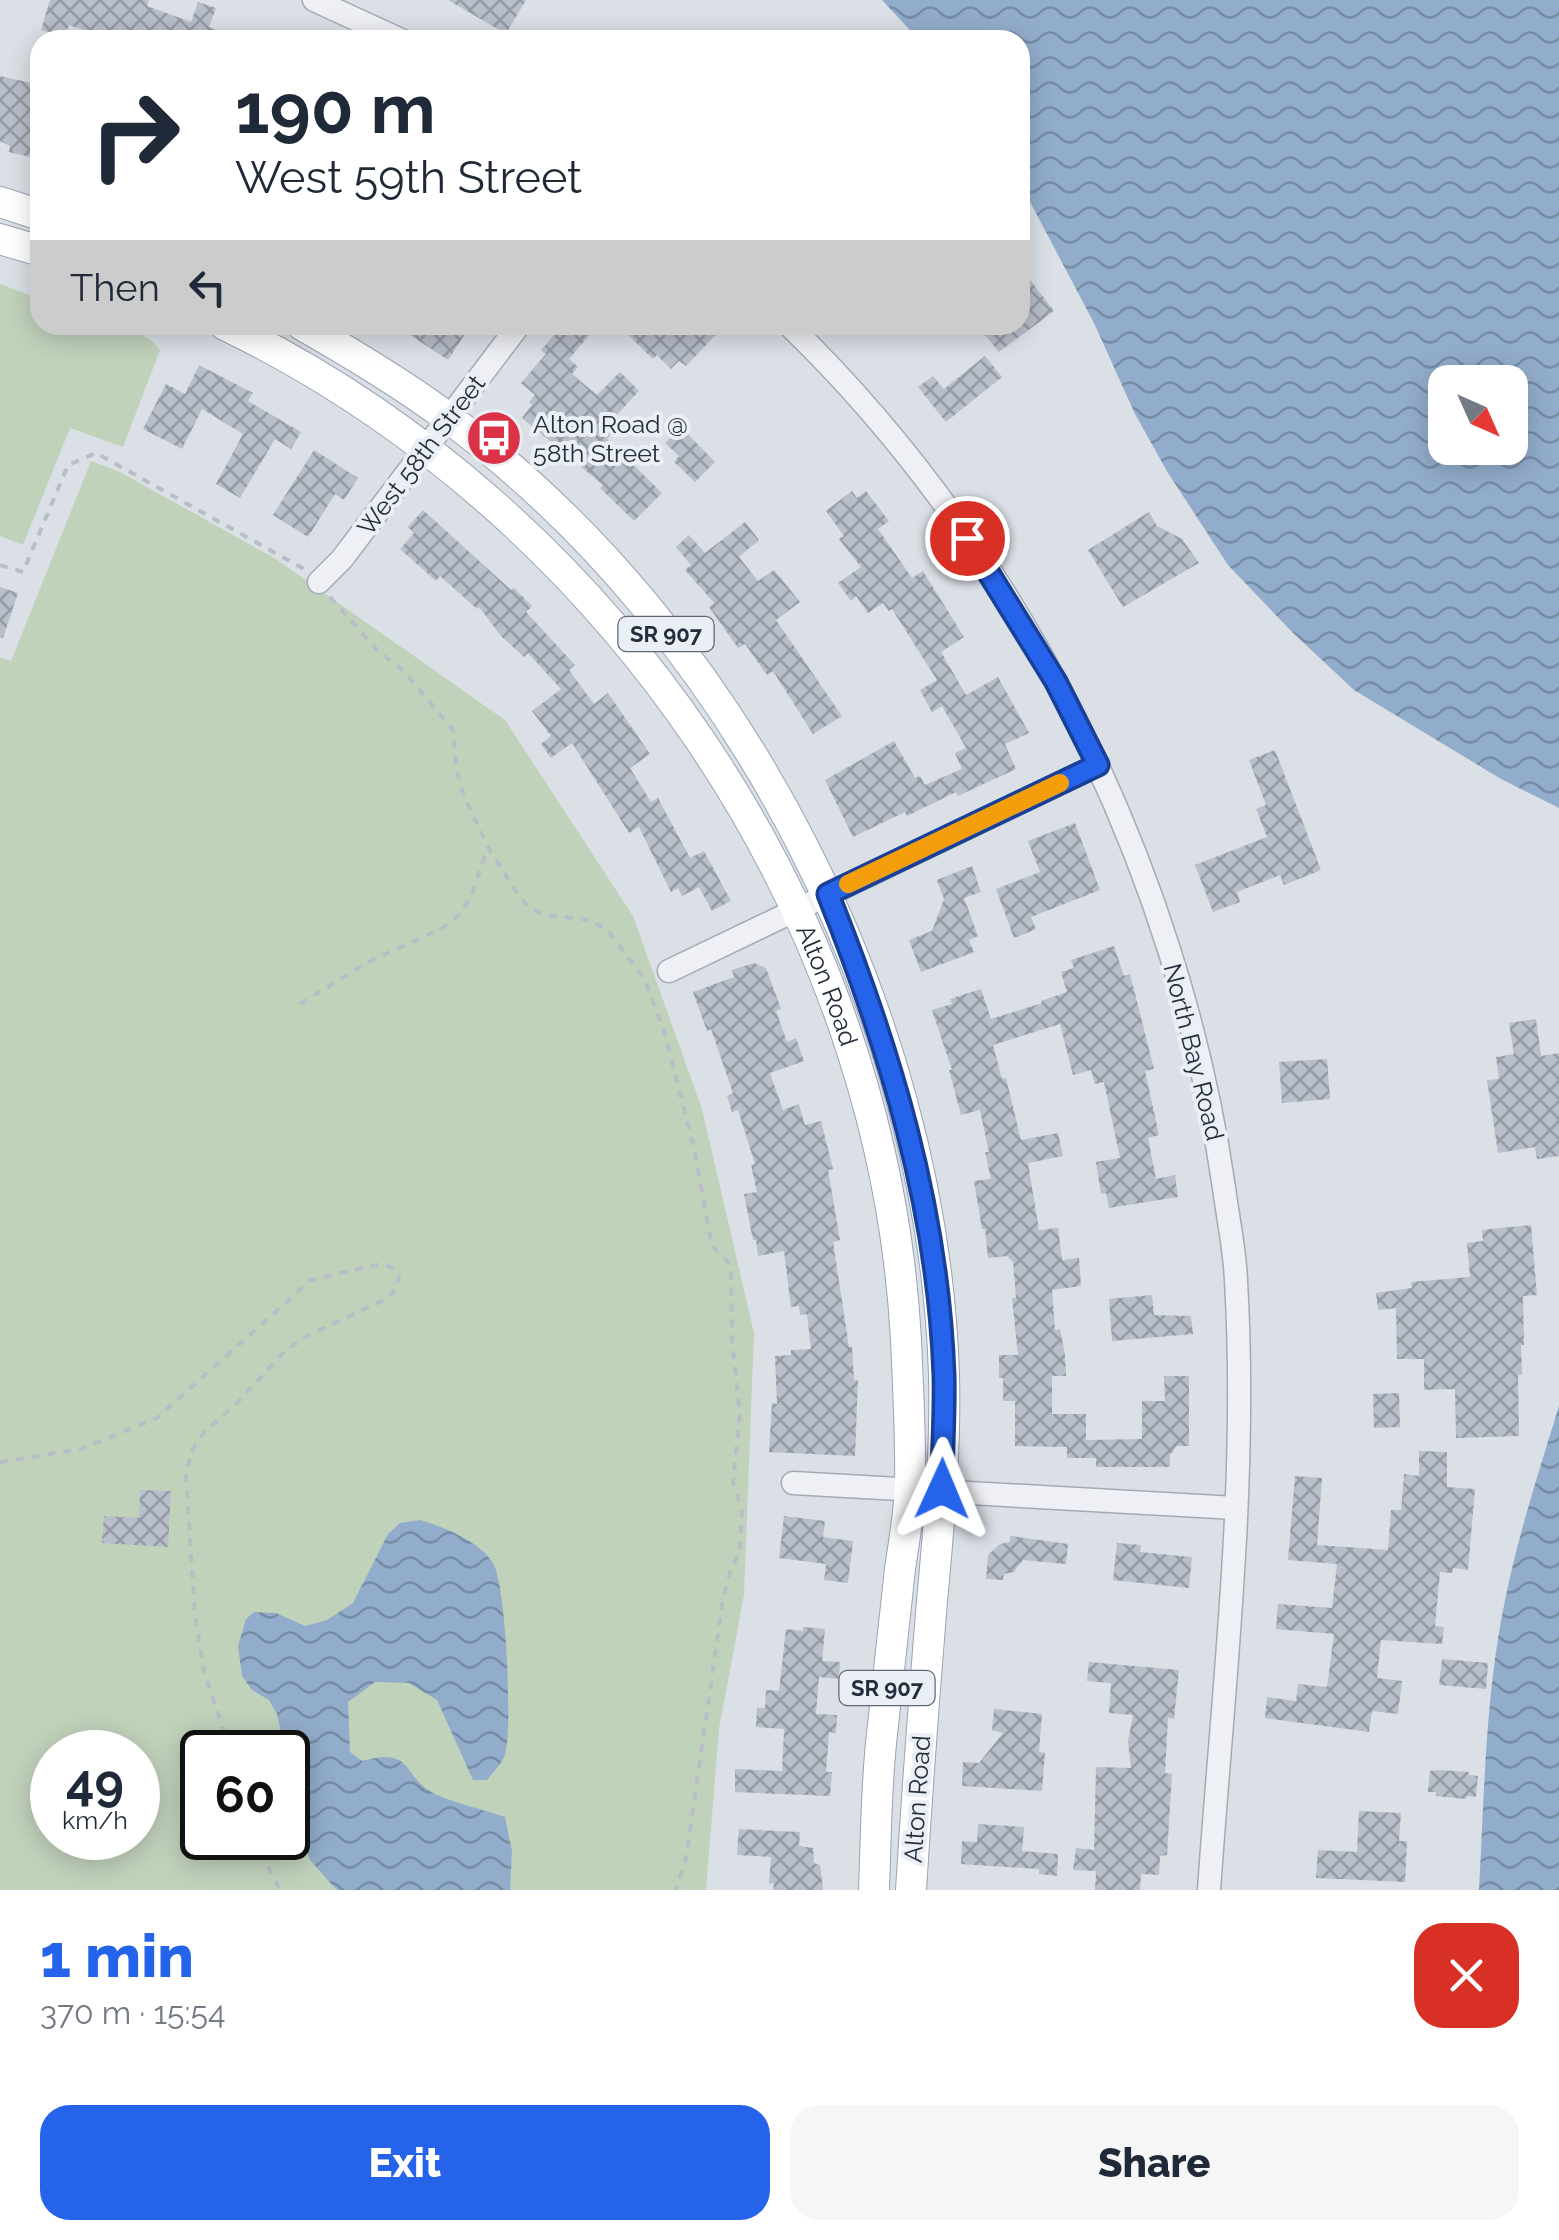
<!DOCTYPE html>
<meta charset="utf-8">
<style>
:root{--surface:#fff;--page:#f6f6f7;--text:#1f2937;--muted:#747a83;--accent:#2563eb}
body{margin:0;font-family:Raleway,sans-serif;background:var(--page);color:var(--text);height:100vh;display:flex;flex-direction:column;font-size:38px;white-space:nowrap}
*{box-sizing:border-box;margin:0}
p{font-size:32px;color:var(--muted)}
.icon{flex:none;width:55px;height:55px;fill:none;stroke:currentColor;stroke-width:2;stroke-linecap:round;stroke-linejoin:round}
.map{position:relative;height:1890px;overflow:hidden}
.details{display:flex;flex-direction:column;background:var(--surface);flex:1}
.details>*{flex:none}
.top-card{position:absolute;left:30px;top:30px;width:1000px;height:305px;border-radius:30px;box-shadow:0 5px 25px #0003;background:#fff;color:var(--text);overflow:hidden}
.needle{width:65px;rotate:135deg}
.tools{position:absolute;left:1428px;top:365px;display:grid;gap:20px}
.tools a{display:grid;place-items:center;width:100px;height:100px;border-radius:20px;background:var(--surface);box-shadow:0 5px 25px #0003;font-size:50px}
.speed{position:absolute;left:30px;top:1730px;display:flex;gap:20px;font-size:50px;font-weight:700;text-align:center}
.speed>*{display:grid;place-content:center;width:130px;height:130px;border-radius:50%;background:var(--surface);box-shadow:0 5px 25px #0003;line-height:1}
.speed small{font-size:25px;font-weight:400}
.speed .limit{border:5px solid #111;border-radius:15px;background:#fff;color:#111}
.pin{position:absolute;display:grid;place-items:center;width:85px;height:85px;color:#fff;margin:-42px;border:5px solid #fff;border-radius:50%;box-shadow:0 2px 10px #0007}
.me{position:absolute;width:110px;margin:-55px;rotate:1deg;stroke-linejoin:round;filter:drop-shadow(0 0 8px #0008)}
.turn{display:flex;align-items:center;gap:35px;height:210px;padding:0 40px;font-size:45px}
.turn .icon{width:130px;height:130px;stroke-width:2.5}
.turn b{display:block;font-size:70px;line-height:85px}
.then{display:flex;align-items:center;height:95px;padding:0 40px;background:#0003;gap:20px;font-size:38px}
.round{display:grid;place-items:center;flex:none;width:105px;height:105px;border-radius:30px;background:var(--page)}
.overview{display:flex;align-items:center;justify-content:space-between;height:170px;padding:0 40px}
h1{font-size:60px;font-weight:800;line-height:75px;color:var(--accent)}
.action{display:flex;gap:20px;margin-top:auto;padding:20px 40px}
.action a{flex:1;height:115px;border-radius:30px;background:var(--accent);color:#fff;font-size:40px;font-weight:800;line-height:115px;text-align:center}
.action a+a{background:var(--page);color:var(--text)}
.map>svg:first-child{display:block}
.green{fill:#c1d2bb;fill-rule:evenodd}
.water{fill:url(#water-waves);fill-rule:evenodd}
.building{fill:url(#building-cross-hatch)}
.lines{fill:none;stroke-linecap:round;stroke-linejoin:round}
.minor-casing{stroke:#a4aab4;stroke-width:25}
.major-casing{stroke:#99a3b4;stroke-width:32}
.path{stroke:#b9bdc5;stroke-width:4;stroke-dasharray:8 8;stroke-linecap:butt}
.minor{stroke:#eef0f5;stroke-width:22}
.major{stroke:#fff;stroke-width:30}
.route-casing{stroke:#184099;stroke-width:25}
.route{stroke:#2563eb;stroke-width:18}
.slow{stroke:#f59e0b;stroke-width:18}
.labels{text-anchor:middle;stroke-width:8;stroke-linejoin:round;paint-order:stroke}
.shield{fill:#eaeef5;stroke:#5f6775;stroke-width:2.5}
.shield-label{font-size:22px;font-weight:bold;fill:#242d3e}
.poi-label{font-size:25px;fill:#242d3e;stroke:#eaeef5;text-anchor:start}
.street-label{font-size:25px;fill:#242d3e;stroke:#eaeef5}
</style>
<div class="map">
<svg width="1559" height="1890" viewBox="0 0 1559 1890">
<defs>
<pattern id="water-waves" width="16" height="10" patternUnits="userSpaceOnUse" patternTransform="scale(2.5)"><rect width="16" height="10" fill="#92adcb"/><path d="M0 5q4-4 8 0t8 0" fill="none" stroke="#778da6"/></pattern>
<pattern id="building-cross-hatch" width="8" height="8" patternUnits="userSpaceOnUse" patternTransform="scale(2.5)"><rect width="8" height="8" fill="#b8beca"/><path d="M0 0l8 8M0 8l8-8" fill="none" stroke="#959ba5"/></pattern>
</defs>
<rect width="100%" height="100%" fill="#dbe0e7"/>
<path class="green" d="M0,284L40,299V325C73,325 140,319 160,350L123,447L70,428L23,545L0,536Z
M91,461L120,472L276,559L505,720L633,916L702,1109L754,1333L744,1595L719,1729L706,1890H0V657L11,661ZM52,1752H138V1838H52ZM202,1752H288V1838H202Z"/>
<path class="water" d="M882,0H1559V808L1501,779L1354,690L1291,631L1228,565L1168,473L1135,414L1094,323L1020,183V40H919ZM1445,382H1510V448H1445Z
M1559,1406V1890H1479C1484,1801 1485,1709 1501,1621C1514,1548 1537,1477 1559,1406Z
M420,1520C444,1527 479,1541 493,1563C506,1584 513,1729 505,1755C502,1764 492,1773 487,1780H473L437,1700L409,1683L375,1682L348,1702L350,1752L362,1761C415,1746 401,1777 435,1794C457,1804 482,1809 505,1817L512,1851L510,1890H338L334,1887L310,1860L304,1844L306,1818L291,1778L277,1714L269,1700L252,1690L242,1676L238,1646L246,1619L254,1612L276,1613L305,1626L327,1620L353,1603L388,1534L400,1523Z"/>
<path class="building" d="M50,0H149L147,6L191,22L198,2L216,8L209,27L240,40H113L69,25L65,36L41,30Z
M448,0H526L506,34Z
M0,76L40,85L33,133L40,135L35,158L9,152L10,146L0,141Z
M1020,267L1054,311L999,352L984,334L994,325H1020Z
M417,325H471L448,360L410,335Z
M563,325H598L569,359L578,367L572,374L597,395L620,372L639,391L613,419L619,425L607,439L662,493L634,521L600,488L603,485L522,418L532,405L529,402L535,395L521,383L546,354L541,350Z
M618,325H725L686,366L679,361L671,369L657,355L653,359Z
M985,356L1002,377L946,422L918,387L933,376L944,389Z
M199,365L253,393L248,401L301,432L291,449L275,439L240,498L216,484L243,434L202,409L182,449L143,429L166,384L185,394Z
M681,427L715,462L695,482L674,462L679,456L665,443Z
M314,450L358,478L344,500L335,494L308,537L273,515Z
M852,491L857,498L866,491L889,521L878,529L912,578L923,571L964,637L941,652L966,695L998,677L1029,733L1005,744L1016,769L958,796L956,792L907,816L905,812L853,837L825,780L894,741L915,778L920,776L925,785L962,769L955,753L966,748L942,706L932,712L920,690L937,680L892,609L889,611L883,603L868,613L856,596L851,601L838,583L861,567L839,539L844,536L826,511Z
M423,510L511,590L514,588L532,606L526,612L575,665L569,670L594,704L608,693L650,754L630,768L651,802L658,798L690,858L704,851L731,901L712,911L699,887L682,896L678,888L671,892L639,827L629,833L572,743L551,758L541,744L551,736L532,711L561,689L528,653L524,657L501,636L479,607L477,609L440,576L436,581L400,549L414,533L408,527Z
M1149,512L1157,526L1182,539L1199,563L1123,607L1088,550Z
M745,522L759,540L739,557L758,581L774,570L800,602L776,620L842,716L813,734L773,671L767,675L745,644L738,648L709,607L714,603L685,570L691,565L676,547L689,535L705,553Z
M0,587L18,593L3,638L0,637Z
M1275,750L1321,870L1284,885L1280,875L1237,892L1240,902L1213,912L1195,865L1267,837L1256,809L1266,805L1249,760Z
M1075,823L1100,890L1031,917L1036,929L1014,938L996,889L1040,872L1028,841Z
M972,866L981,892L964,898L978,936L969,940L974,952L921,972L909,940L932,931L944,899L937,880Z
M1114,946L1124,976L1130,974L1154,1069L1145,1071L1159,1135L1148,1138L1156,1179L1175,1175L1178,1197L1109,1208L1106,1193L1101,1194L1096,1162L1120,1158L1104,1082L1095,1084L1091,1070L1073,1075L1060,1024L993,1045L1002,1079L1006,1078L1021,1140L1058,1133L1063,1156L1028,1163L1039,1230L1058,1228L1062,1260L1079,1258L1081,1286L1052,1290L1055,1330L1060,1329L1065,1355L1066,1376H1052V1414H1086V1440L1142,1439V1401H1165L1164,1376H1189V1446H1177L1170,1455V1467H1096V1458H1067V1447L1015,1446V1401H1003V1378H999V1355H1018L1012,1298H1016L1013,1262L1007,1256L988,1258L985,1229H982L974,1181L991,1179L985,1152H989L980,1110L961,1115L949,1070H952L932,1010L952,1004L950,999L981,989L991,1019L1042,1003L1041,1001L1067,992L1061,972L1074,968L1071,960Z
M754,963L766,968L781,1009L776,1011L787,1042L796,1038L804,1061L770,1073L783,1110L799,1104L805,1125L821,1121L833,1169L828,1170L840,1240L833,1242L849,1347H852L854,1380H858L855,1456L769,1452L772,1403L777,1404L775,1356L791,1355V1350L811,1349L807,1314L800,1315L799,1306L791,1307L784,1251L758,1256L756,1240H753L744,1194L757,1192L751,1165L755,1164L738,1110L732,1112L727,1096L733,1093L711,1029L707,1031L693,992L734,977L732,970Z
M1536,1019L1541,1056L1559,1053V1156L1537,1159L1535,1147L1498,1153L1487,1080L1499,1079L1496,1057L1514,1054L1509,1023Z
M1327,1059L1330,1099L1282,1103L1279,1062Z
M1531,1225L1537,1295L1523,1296L1524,1345H1521L1522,1375H1518L1519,1436L1456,1438L1455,1389L1424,1390V1359H1397L1396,1308L1378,1310L1376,1293L1412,1288L1411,1282L1470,1277L1467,1243L1483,1241L1482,1230Z
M1152,1295L1154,1315L1191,1316L1193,1334L1112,1341L1109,1299Z
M1399,1393L1400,1427L1374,1428L1373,1394Z
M1419,1451L1447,1452V1487L1475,1489L1468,1570L1453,1568L1452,1573L1440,1572L1435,1626L1444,1627L1442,1644L1381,1640L1377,1678L1402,1681L1398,1714L1372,1711L1369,1732L1265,1718L1267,1697L1296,1701L1298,1684L1327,1687L1334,1634L1276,1629L1278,1604L1332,1608L1337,1564L1288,1560L1295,1476L1322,1478L1317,1545L1388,1550L1391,1510H1401L1404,1474L1419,1476Z
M140,1490L171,1491L168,1547L102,1543L104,1516L139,1518Z
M784,1516L825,1521L823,1537L853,1541L848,1583L824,1580L826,1564L779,1558Z
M1010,1536L1068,1544L1066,1564L1023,1560L1014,1572L1004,1574L1003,1580L986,1579L988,1555L1000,1544L1010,1542Z
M1117,1543L1141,1545L1140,1552L1192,1557L1189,1588L1113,1580Z
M803,1627L825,1629L822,1661L840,1662L839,1679L819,1677L816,1714L837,1715L836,1733L829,1732L826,1772H832L830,1796L735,1792V1769L782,1771L784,1729L756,1727L757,1708H765L766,1690L779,1691L786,1629L803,1631Z
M1442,1659L1488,1663L1486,1689L1439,1685Z
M1089,1662L1179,1670L1174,1719L1168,1718L1165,1773L1172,1774L1167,1855L1160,1856L1159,1875L1141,1874L1140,1890H1095L1096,1871L1073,1870L1076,1848L1094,1850L1096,1767L1131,1768L1128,1741L1133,1715L1109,1713L1111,1683L1087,1681Z
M994,1709L1042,1714L1039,1752L1045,1753L1042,1791L962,1786L963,1762L979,1763L1003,1733L992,1730Z
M1438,1770L1469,1772V1775L1478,1776L1476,1797L1467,1796L1466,1799L1436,1796V1792H1428L1430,1771Z
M1359,1811L1401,1813L1399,1841H1407L1405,1882L1316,1878L1318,1850L1357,1852Z
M978,1824L1024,1827L1022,1851L1058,1854L1057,1876L1039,1874V1869L961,1864L962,1841L977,1842Z
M739,1829L800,1832L799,1846L813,1848L814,1863L820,1865L823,1890H773L774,1883L769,1884L771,1857L737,1855Z"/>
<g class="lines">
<g class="minor-casing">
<path id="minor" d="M314,0L401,40
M789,325C1021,550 1178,869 1224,1188C1228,1219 1235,1250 1236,1281C1248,1484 1223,1688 1209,1890
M319,582L342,559L519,325
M669,971L1098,765
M793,1483L1235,1508"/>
</g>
<g class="major-casing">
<g id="major">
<path d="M0,202L40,215"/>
<path d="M0,239L40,251"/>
<path id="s1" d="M225,325C609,511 883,911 906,1340C908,1388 911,1438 910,1487C909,1514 904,1542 900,1569C894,1624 888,1679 882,1734C876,1785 876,1838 874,1890"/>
<path d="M302,325C351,353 401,383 447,417C738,630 933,1016 944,1375C946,1450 939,1526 932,1601C924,1697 917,1794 911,1890"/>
</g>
</g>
<path class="path" d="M0,565L23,572L68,465L96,453L304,569
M330,597L378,651L403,670L453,730L456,769L464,796L488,847L518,895L530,908L546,915L591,920L609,932L645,980L664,1030L693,1144L712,1246L731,1265L732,1341L740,1413L733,1482L742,1511L740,1551L731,1569L723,1599L686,1858L676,1890
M300,1004L370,961L441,929L458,916L471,897L487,849
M0,1462L81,1449L157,1418L311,1280L380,1264L391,1267L399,1277L397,1288L388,1298L305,1337L284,1352L235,1405L204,1432L191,1452L186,1477L195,1614L204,1672L231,1752
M254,1838L280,1890"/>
<use href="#minor" class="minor"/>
<use href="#major" class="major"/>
</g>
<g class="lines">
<g class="route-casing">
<path id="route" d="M942,1489C942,1451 945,1413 944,1375C938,1207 890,1049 828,894L1098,765L1056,682L967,538"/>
</g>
<use href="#route" class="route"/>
<path class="slow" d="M848,884L1060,783"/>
</g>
<defs>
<g id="bus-disc" transform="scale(2.875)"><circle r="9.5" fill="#db3248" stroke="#eaeef5"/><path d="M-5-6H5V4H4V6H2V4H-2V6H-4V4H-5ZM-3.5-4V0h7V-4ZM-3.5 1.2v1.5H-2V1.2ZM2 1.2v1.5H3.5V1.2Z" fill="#fff"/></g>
</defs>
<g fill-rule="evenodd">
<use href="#bus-disc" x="494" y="438"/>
</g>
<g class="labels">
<g class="shield">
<rect x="618.5" y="617" width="95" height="34" rx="8"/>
<rect x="839.5" y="1671" width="95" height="34" rx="8"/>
</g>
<g class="shield-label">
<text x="666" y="642">SR 907</text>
<text x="887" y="1696">SR 907</text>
</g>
<g class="poi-label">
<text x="533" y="433">Alton Road @<tspan x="533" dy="29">58th Street</tspan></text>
</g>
<g class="street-label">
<text transform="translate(421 455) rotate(-53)" y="9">West 58th Street</text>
<text dy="9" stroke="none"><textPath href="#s1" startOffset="915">Alton Road</textPath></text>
<text transform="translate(1194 1052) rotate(76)" y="9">North Bay Road</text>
<text transform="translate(917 1799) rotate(-86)" y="9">Alton Road</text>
</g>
</g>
</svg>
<div class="tools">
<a><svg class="needle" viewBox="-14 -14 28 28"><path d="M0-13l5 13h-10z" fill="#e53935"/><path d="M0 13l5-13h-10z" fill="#747a83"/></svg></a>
</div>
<div class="speed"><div>49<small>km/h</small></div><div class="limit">60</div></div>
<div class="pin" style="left:967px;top:538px;background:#d93025"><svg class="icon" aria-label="arrive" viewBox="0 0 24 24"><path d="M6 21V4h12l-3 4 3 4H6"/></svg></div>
<svg class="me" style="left:942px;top:1489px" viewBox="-20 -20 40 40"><path d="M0-17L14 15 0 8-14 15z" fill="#2563eb" stroke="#fff" stroke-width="4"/></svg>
<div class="top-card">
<div class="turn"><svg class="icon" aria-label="right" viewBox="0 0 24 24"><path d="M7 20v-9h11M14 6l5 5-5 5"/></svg><div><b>190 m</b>West 59th Street</div></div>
<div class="then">Then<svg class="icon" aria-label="left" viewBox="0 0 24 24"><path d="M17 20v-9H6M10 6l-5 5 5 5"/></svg></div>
</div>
</div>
<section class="details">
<div class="overview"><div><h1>1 min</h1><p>370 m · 15:54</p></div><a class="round" style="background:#d93025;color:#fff"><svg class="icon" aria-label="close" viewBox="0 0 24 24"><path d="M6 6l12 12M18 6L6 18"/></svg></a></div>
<div class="action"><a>Exit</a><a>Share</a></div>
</section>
